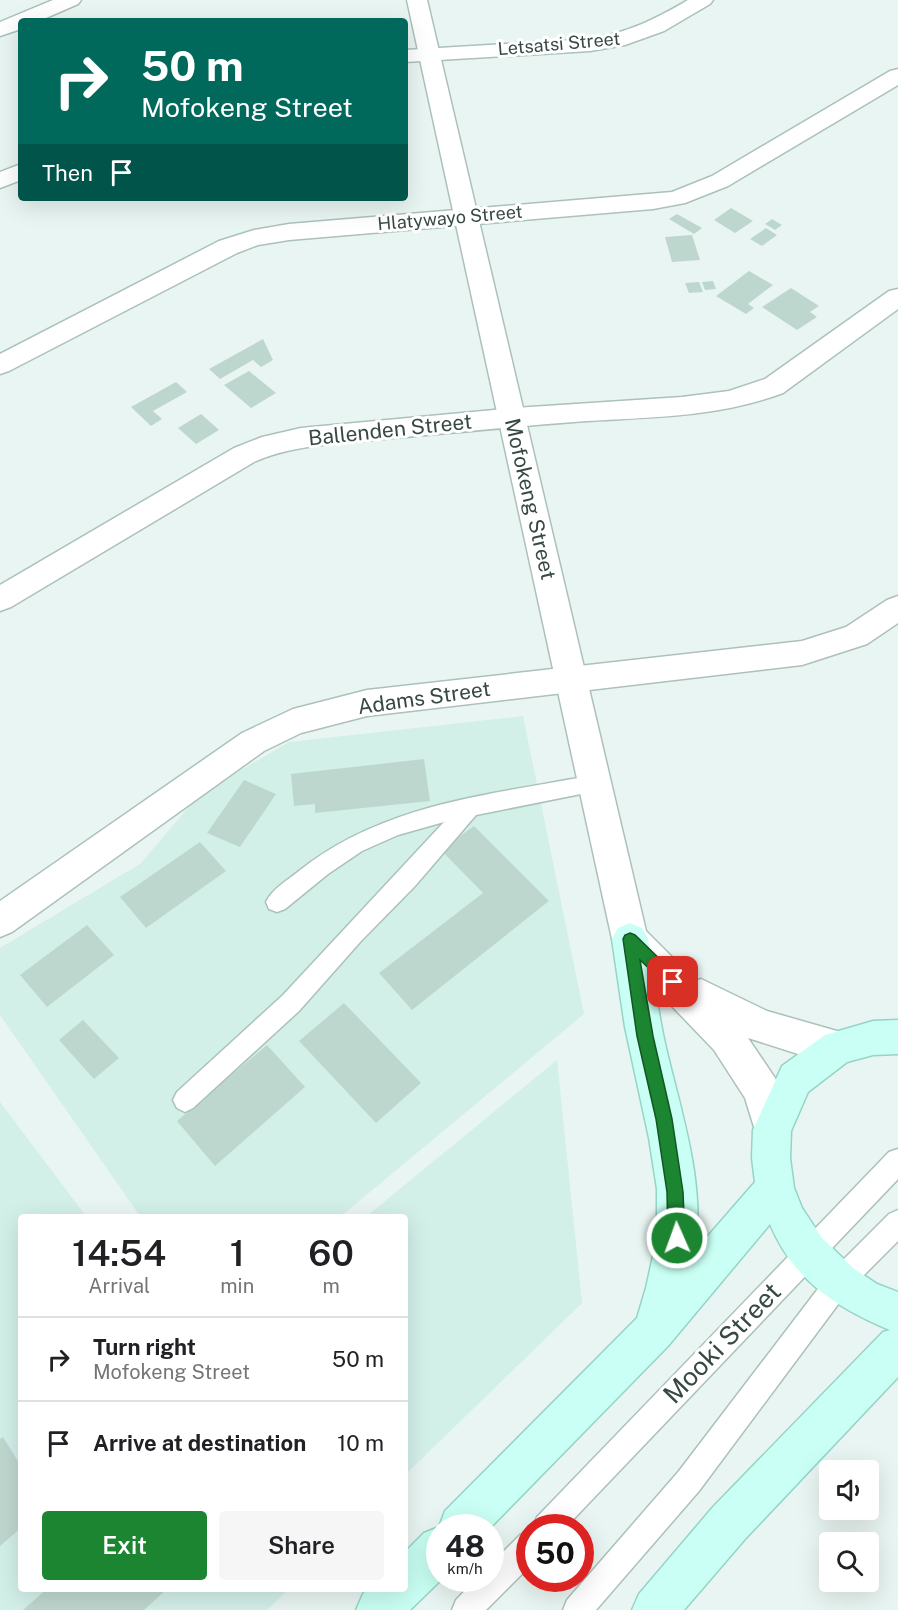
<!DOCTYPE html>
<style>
:root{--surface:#fff;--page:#f6f6f6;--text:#202124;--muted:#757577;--line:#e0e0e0;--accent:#1c8532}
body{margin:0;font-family:"Public Sans",sans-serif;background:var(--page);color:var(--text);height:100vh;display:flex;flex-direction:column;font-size:22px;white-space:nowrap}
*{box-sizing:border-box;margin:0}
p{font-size:20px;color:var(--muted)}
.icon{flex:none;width:33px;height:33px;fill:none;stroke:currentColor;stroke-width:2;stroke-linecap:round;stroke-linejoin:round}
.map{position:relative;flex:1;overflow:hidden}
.sheet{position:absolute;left:18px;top:1214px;width:390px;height:378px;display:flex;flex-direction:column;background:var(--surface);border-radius:6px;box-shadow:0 6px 24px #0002}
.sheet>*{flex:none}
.hud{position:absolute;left:18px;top:18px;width:390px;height:183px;border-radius:6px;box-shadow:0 6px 24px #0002;background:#00695c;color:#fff;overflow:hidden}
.buttons{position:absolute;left:819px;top:1460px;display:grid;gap:12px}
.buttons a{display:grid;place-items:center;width:60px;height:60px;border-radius:6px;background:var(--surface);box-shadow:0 6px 24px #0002;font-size:30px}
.speed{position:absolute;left:426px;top:1514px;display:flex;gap:12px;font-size:30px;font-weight:700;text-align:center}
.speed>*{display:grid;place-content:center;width:78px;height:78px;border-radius:50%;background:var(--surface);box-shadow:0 6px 24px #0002;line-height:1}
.speed small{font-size:15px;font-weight:400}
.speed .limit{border:9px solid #d22;background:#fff;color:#111}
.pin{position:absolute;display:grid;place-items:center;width:51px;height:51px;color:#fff;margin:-26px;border-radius:12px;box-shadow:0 3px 9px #0006}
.me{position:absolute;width:66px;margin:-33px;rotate:358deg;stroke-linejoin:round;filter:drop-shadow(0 0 4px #0008)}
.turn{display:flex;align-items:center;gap:21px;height:126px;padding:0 24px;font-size:27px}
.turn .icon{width:78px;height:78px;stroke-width:2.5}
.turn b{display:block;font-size:42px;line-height:51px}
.then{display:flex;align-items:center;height:57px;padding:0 24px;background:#0003;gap:12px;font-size:22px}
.eta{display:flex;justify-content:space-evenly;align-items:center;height:102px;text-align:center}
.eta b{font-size:36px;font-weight:600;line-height:42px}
.cta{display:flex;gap:12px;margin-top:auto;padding:12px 24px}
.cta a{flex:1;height:69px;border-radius:6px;background:var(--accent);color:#fff;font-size:24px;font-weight:600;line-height:69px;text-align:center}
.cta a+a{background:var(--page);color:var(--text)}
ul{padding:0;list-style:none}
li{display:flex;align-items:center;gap:18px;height:84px;padding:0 24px;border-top:2px solid var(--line)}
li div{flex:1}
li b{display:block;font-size:22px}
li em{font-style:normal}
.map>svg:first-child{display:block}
.education{fill:#d2efe8}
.building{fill:#bed7ce}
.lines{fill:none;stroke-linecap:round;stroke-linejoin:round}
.service-casing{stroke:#abc1ba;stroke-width:3}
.minor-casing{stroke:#abc1ba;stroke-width:3}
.tertiary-casing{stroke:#abc1ba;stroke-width:3}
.secondary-casing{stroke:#95d4c6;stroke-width:3}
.service{fill:#fff;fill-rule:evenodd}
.minor{fill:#fff;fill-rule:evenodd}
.tertiary{fill:#fff;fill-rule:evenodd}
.secondary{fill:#c9fff4;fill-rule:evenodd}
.route{fill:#1c8532;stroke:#125620;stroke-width:1.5}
.labels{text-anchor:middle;stroke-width:6;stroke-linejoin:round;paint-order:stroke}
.far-street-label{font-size:18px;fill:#374943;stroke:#fff}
.street-label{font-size:21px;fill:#374943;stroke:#fff}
.near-street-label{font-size:26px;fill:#374943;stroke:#fff}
</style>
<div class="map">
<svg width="898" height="1610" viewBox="0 0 898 1610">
<rect width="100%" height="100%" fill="#e9f5f2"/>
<path class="education" d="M523,716L584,1014L341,1216H140L0,1015V948L140,864L200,794L289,742Z
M557,1060L582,1303L405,1475V1216H367Z
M0,1102L86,1216H21V1588L289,1589L267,1610H0Z"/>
<path class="building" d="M731,208L753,221L735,233L714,220Z
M677,214L702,228L694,234L669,219Z
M772,219L782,225L775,230L765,224Z
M766,228L777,235L762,246L750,239Z
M692,235L700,260L672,262L665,237Z
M749,271L773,285L748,304L754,308L746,314L716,296Z
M713,281L716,289L705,290L702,282Z
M699,282L703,292L689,293L685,283Z
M791,288L819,306L810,312L817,317L797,330L762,307Z
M263,339L273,360L261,367L253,360L220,379L209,369Z
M249,371L276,393L251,408L224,385Z
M176,382L187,392L153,411L162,419L151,426L131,407Z
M201,414L219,430L196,444L178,428Z
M424,759L430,801L315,813V804L294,806L291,774Z
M244,780L276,794L240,847L207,833Z
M474,826L549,901L412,1010L379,973L483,893L441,850Z
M200,842L226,871L146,928L120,897Z
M87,925L114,955L47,1007L20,975Z
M344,1003L421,1083L376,1123L299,1041Z
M83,1020L119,1058L94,1079L59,1040Z
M267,1045L305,1087L215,1166L177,1121Z
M3,1437L21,1466V1528L0,1546V1439Z
M48,1588H168L144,1610H23Z"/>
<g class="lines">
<g class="service-casing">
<path id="service" d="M594,775L601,778L604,784L601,790L476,815L415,886L361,941L299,1011L193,1108L185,1112L177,1108L173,1100L177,1092L283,995L444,822L398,835L362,851L328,874L285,909L277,912L269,909L266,902C272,889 288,880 299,871C384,803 490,795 594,775Z
M898,1149V1179L566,1527H533L537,1517L889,1152Z
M898,1210V1241L848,1291L699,1491L596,1610H563L567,1600L679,1471L830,1273L889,1214Z
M530,1531V1566L486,1610H452L456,1600L477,1578H490V1565L520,1535Z"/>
</g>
<g class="minor-casing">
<path id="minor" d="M53,0H81L78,4L39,21H21V29L0,36V22Z
M688,0H713L710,4L664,31L625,45L590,51L405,62V50L590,39C629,32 654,20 688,0Z
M898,69V85L728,186L685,203L653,209L289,240L258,245L237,253L9,371L0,374V354L219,241L254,230L289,224L672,192L712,176L890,71Z
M21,164V180L0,188V172Z
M898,289V309L783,393C719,417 654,417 587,421C519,426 451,433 383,439C340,444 294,444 254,462L11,607L0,611V585L234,448L262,437L301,428L515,408L682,397L729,391L765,379L889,291Z
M898,596V623L867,644L802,665L367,716L301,733L264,751L12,932L0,937V901L242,733L293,709L367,690L802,641L846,627L887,600Z"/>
</g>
<g class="tertiary-casing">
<path id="tertiary" d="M407,0H427L646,931L696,981L701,979L767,1011L851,1035L856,1047L851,1059L838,1064L820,1061L748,1038L775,1078L781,1091L791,1130L785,1143L772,1149L759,1143L745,1098L714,1050L618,950L612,939Z"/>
</g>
<g class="secondary-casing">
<path id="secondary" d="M630,923L642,928L648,939C653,972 657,1006 664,1039C679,1107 706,1180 695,1251L755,1182L752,1158L753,1130L782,1066L825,1035L873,1021L898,1020V1054L873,1055L847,1062L808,1092L791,1131L790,1158L794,1188L802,1208L822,1238L853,1268L877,1284L898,1292V1377L745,1539L684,1610H632L639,1594L713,1507L883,1332L890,1330C837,1308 793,1280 770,1224L668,1346L490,1528L440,1527V1578H443L410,1610H356L363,1594L368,1588H405V1552L424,1533L439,1527L445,1511L637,1318L646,1288L657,1238V1189L649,1138L625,1027L612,939L618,928Z"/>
</g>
<use href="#service" class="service"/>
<use href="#minor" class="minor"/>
<use href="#tertiary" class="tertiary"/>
<use href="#secondary" class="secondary"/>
</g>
<path class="route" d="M630,933L635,935L678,977L680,982L678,986L673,988L668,986L640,960L653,1036L672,1119L683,1192L685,1238L682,1244L677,1246L671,1244L668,1238L667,1192L656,1119L637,1036L623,939L625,935Z"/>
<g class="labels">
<g class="far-street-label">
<text transform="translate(559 44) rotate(-5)" y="6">Letsatsi Street</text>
<text transform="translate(450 218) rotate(-5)" y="6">Hlatywayo Street</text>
</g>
<g class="street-label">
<text transform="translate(390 430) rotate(-6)" y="7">Ballenden Street</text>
<text transform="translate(530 499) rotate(77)" y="7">Mofokeng Street</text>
<text transform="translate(424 698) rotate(-8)" y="7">Adams Street</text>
</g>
<g class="near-street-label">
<text transform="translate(722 1343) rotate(-46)" y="9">Mooki Street</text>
</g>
</g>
</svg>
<div class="buttons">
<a><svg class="icon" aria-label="sound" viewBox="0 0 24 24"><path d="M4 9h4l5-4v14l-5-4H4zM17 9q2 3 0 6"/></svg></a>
<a><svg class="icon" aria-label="search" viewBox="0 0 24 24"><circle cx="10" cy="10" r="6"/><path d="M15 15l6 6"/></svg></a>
</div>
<div class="speed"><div>48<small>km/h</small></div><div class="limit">50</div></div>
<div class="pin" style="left:673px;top:982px;background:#d93025"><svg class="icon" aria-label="arrive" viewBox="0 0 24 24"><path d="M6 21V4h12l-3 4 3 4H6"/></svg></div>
<svg class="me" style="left:677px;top:1238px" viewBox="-20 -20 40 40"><circle r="17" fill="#1c8532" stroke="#fff" stroke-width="3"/><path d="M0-11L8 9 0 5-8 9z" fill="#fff"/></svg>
<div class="hud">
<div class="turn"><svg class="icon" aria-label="right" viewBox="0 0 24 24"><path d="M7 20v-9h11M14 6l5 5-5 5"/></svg><div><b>50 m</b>Mofokeng Street</div></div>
<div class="then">Then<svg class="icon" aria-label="arrive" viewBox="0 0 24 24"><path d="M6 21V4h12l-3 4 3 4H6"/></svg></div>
</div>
<section class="sheet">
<div class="eta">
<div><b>14:54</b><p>Arrival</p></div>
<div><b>1</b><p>min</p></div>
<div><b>60</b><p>m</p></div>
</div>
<ul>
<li><svg class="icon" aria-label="right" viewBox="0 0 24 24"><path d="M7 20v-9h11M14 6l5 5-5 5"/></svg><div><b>Turn right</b><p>Mofokeng Street</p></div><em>50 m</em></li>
<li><svg class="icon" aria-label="arrive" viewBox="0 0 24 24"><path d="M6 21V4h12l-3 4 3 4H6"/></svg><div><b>Arrive at destination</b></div><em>10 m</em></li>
</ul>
<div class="cta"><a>Exit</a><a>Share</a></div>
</section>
</div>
